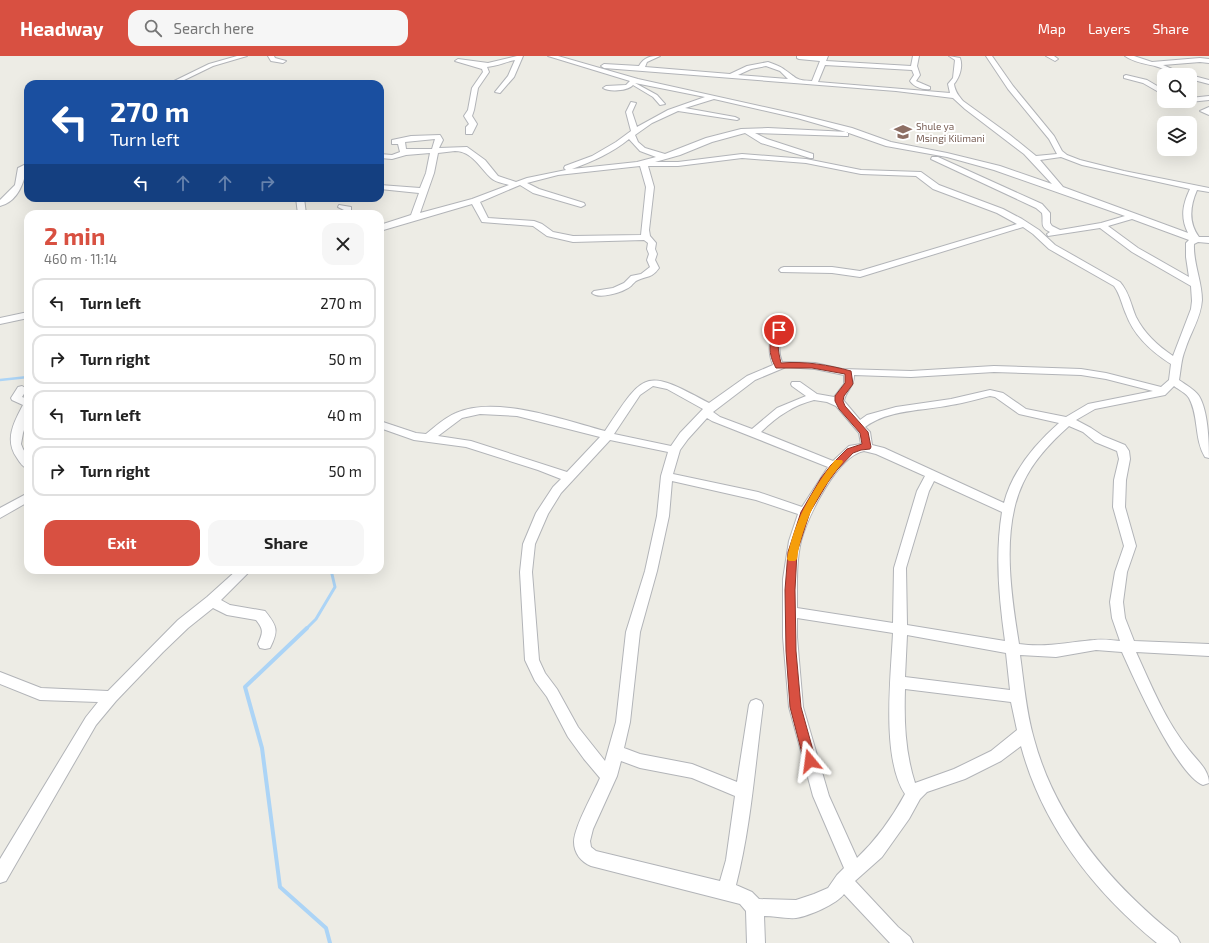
<!DOCTYPE html>
<meta charset="utf-8">
<style>
:root{--surface:#fff;--page:#f6f6f6;--text:#222;--muted:#767676;--line:#e0e0e0;--accent:#d85041}
body{margin:0;font-family:"Exo 2",sans-serif;background:var(--page);color:var(--text);height:100vh;display:flex;flex-direction:column;font-size:15px;white-space:nowrap}
*{box-sizing:border-box;margin:0}
p{font-size:13px;color:var(--muted)}
.icon{flex:none;width:22px;height:22px;fill:none;stroke:currentColor;stroke-width:2;stroke-linecap:round;stroke-linejoin:round}
.map{position:relative;flex:1;overflow:hidden}
.panel{position:absolute;left:24px;top:154px;width:360px;height:364px;display:flex;flex-direction:column;background:var(--surface);border-radius:12px;box-shadow:0 4px 16px #0002}
.panel>*{flex:none}
.banner{position:absolute;left:24px;top:24px;width:360px;height:122px;border-radius:12px;box-shadow:0 4px 16px #0002;background:#1a4fa0;color:#fff;overflow:hidden}
.controls{position:absolute;left:1157px;top:12px;display:grid;gap:8px}
.controls a{display:grid;place-items:center;width:40px;height:40px;border-radius:8px;background:var(--surface);box-shadow:0 4px 16px #0002;font-size:20px}
.pin{position:absolute;display:grid;place-items:center;width:34px;height:34px;color:#fff;margin:-17px;border:2px solid #fff;border-radius:50%;box-shadow:0 1px 4px #0007}
.me{position:absolute;width:44px;margin:-22px;rotate:344deg;stroke-linejoin:round;filter:drop-shadow(0 0 3px #0008)}
.turn{display:flex;align-items:center;gap:14px;height:84px;padding:0 20px;font-size:18px}
.turn .icon{width:52px;height:52px;stroke-width:2.5}
.turn b{display:block;font-size:28px;line-height:34px}
.lanes{display:flex;align-items:center;height:38px;padding:0 20px;background:#0003;justify-content:center;gap:20px;direction:ltr}
.lanes .off{opacity:.35}
.round{display:grid;place-items:center;flex:none;width:42px;height:42px;border-radius:12px;background:var(--page)}
.head{display:flex;align-items:center;justify-content:space-between;height:68px;padding:0 20px}
h1{font-size:24px;font-weight:700;line-height:30px;color:var(--accent)}
.primary-button{display:flex;gap:8px;margin-top:auto;padding:8px 20px}
.primary-button a{flex:1;height:46px;border-radius:12px;background:var(--accent);color:#fff;font-size:16px;font-weight:700;line-height:46px;text-align:center}
.primary-button a+a{background:var(--page);color:var(--text)}
ul{padding:0;list-style:none}
li{display:flex;align-items:center;gap:12px;height:50px;margin:0 8px 6px;padding:0 12px;border:2px solid var(--line);border-radius:12px}
li div{flex:1}
li b{display:block;font-size:15px}
li em{font-style:normal}
header{display:flex;align-items:center;gap:24px;box-sizing:border-box;height:56px;padding:0 20px;background:var(--accent);color:#fff}
header strong{font-size:19px}
nav{display:flex;gap:22px;margin-inline-start:auto;font-size:14px}
.search{width:280px;height:36px;background:var(--page);display:flex;align-items:center;gap:10px;box-sizing:border-box;padding:0 14px;border-radius:12px;color:var(--muted);font-size:15px}
.map>svg:first-child{display:block}
.lines{fill:none;stroke-linecap:round;stroke-linejoin:round}
.stream-far2{stroke:#acd4f6;stroke-width:2.5}
.stream-far1{stroke:#acd4f6;stroke-width:3}
.stream{stroke:#acd4f6;stroke-width:4}
.street-casing{stroke:#b2b4b8;stroke-width:2}
.street{fill:#fff;fill-rule:evenodd}
.route{fill:#d85041;stroke:#8c342a}
.slow{fill:#f59e0b}
.labels{text-anchor:middle;stroke-width:4;stroke-linejoin:round;paint-order:stroke}
.far-education-label{font-size:10px;fill:#785e54;stroke:#fff;text-anchor:start}
</style>
<header>
<strong>Headway</strong>
<div class="search"><svg class="icon" aria-label="search" viewBox="0 0 24 24"><circle cx="10" cy="10" r="6"/><path d="M15 15l6 6"/></svg>Search here</div>
<nav><a>Map</a><a>Layers</a><a>Share</a></nav>
</header>
<div class="map">
<svg width="1209" height="887" viewBox="0 0 1209 887">
<rect width="100%" height="100%" fill="#edece5"/>
<g class="lines">
<path class="stream-far2" d="M0,324L28,321"/>
<path class="stream-far1" d="M306,573L316,563L335,531L331,514"/>
<path class="stream" d="M307,572L245,631L262,692L280,831L326,872L330,887"/>
<g class="street-casing">
<path id="street" d="M237,0H247L213,10L176,28H168L209,8Z
M268,0H274L275,2L286,5L283,7L271,5Z
M517,0H523L514,21L500,37L495,36L508,20L515,4C505,6 497,10 487,11L489,16L478,32L474,54L472,60L477,68L472,78H466V71L469,68L464,60L468,54L472,32L483,16L482,13L455,5L458,3L488,7Z
M548,0H558L638,23L800,59L852,72L891,86L947,97L1000,110L1052,128L1024,98L965,53L953,42L896,35L604,12L601,10L604,8L639,10C644,1 650,0 660,0L647,6L645,11L730,18L747,10L768,6C773,8 780,10 785,14C798,23 795,24 812,25L820,5L799,3L797,2V0H828L826,5L911,10L913,0H919L917,10L920,19L916,25L930,31V33C923,34 914,31 910,25L914,19L912,14L825,9L818,26L950,37L948,28L953,22L955,4L949,0L960,2C963,10 960,21 954,28C955,36 959,40 963,45L1010,79L1036,100L1057,98L1049,83L1008,33L986,0H992L1013,30L1054,80L1062,95L1067,99L1080,104L1124,115L1209,132V136L1197,134C1190,150 1188,166 1199,181H1209V187L1198,186L1194,188C1193,207 1202,225 1202,244C1201,262 1190,277 1185,294C1181,304 1181,313 1179,324C1186,329 1194,333 1199,340C1208,355 1209,385 1209,402L1205,401C1194,383 1199,360 1189,342C1186,337 1179,334 1174,330L1165,339L1095,353L1076,364L1091,372L1103,380L1125,389L1129,395L1130,403L1126,424L1125,451L1136,490L1127,516L1123,546L1125,562L1134,585L1209,588V600L1136,596C1151,629 1166,666 1189,694C1197,704 1209,714 1209,727L1203,729C1177,719 1134,623 1122,596L1096,594L1056,601L1020,599C1024,627 1026,656 1034,683C1056,765 1112,829 1177,881L1180,887H1157C1094,836 1042,769 1021,690L1001,705L965,723L927,736L920,743L909,763L882,801L855,825L898,871L910,881L913,887H890L844,838C837,848 809,860 796,862C786,863 774,860 764,860L765,887H747L746,855L740,848L591,810C581,806 574,797 574,786C574,771 594,736 600,722L584,703L568,681L547,641L535,625L525,604L520,516L523,488L536,457L553,431L561,423L538,414L466,391L414,384L380,372V365L416,377L426,378C435,371 444,362 456,357C496,339 563,364 605,375C645,315 644,312 709,347L747,320L773,309C766,291 770,280 781,264L784,263L789,266C781,279 776,290 782,306L815,307L842,313L911,315L994,310L1081,313L1106,317L1161,331L1169,324L1171,308C1152,296 1134,280 1126,258C1122,249 1120,238 1114,230L1049,193L1033,178L1023,171L860,221L832,217L781,216L779,214L781,212L784,211H832L860,215L1017,168L997,157L933,133L916,120L861,118L806,107L742,102L678,110H648L654,131L649,174L650,180L656,187L655,193L657,198L655,204L659,212C652,222 647,220 638,224C635,225 633,228 631,230C624,236 599,244 592,237L594,235L613,232L624,227L631,220L641,218L650,211L647,204L649,198L647,193L648,187L644,184L573,186L547,180L533,170L482,166L472,148L380,175V169L411,159L419,137L380,133V129L420,132L426,117L430,97L406,99L392,103L380,102V98L392,99L400,96L398,88H392V84L411,80L440,79L443,84L439,92L467,91L485,104L498,120L516,126L527,122L566,114L564,112L565,110L592,100L616,86L631,75L626,56L631,46L636,47L632,56L637,71L668,54L705,41L635,27L657,39L665,48L660,49L653,41L633,29C628,35 609,36 603,32L606,30L626,29L630,25ZM766,10L780,15L788,23L738,19L751,13ZM714,43L797,62L846,76L886,90L947,101L994,114L1125,160L1101,167L1060,174L1052,170L1050,167V157L1042,148L938,101H932L931,103L1036,152L1042,157C1044,166 1039,171 1050,176L1047,178L1048,180L1100,172L1132,196L1191,230L1192,245L1191,253L1173,300C1158,290 1144,277 1136,261C1131,249 1129,236 1120,226L1055,189L1039,174L1022,163L1003,153L939,129L921,116L861,114L806,103L742,98L678,106H655L680,99L712,86L745,77L761,87L810,102H813V98L767,83L755,77L845,80H848V76L768,72L741,73L706,82L665,98L645,92L638,86L635,79L652,67L678,55L737,64L739,63L735,61L685,52ZM435,83L432,93H406L405,86ZM629,83L640,95L656,101L637,106L572,113C593,105 612,97 629,83ZM455,95C472,95 480,112 491,122C495,126 503,127 509,129L472,143L420,157L434,117L438,97ZM1061,101L1082,109L1190,133C1183,148 1180,161 1188,177L1063,131L1040,104ZM640,110L646,131L641,179L573,180L553,176L542,168L534,165L488,162L480,146L520,129L533,137L581,151L585,149L584,147L539,133L527,127L558,119ZM1132,163L1189,184L1186,187V201L1189,221L1138,192L1108,170ZM786,311L815,313L844,319V328L834,341L817,338L800,326H792L791,328L792,330L806,340L777,352L752,373L720,361L713,356L755,324ZM994,316L1081,319L1106,323L1153,335L1088,348L1066,361L1026,353L1003,337L990,334L951,343L896,351L867,359L860,364L844,345C846,334 854,332 854,319L911,321ZM653,330L667,333L703,353L680,377L671,390L614,378L640,339ZM990,340L995,341L1019,358L1059,367C1035,388 1012,416 1004,447L884,392L872,389L870,376L865,371C889,353 923,355 951,349C964,347 977,343 990,340ZM814,344L827,346L836,350L859,377L861,388L849,390L833,405L761,376C776,361 794,349 814,344ZM480,358L517,360L600,381L567,416L471,385L438,380L462,362ZM707,362L712,365L828,411L802,451L758,436L673,418L680,394L688,383ZM1069,370L1083,376L1095,386L1117,395L1119,403L1114,424L1113,451L1124,490L1115,516L1110,546L1112,562L1120,585C1111,584 1103,583 1094,584C1069,586 1045,592 1019,588C1011,539 1001,473 1023,427C1033,405 1051,386 1069,370ZM610,384L668,396L661,420L657,460L645,515L626,576L616,666L605,705L578,671L557,633L545,617L539,604L532,516L535,488L548,458L561,437ZM864,395L876,398L925,420L917,435L894,512L893,567L797,552C797,530 796,506 801,485C808,460 837,400 864,395ZM672,425L756,444L798,458L789,485L783,523V581L789,651L813,740L844,812L837,819L828,832L814,838L796,844L759,843L752,836L736,829C751,770 755,709 763,649L761,645L756,643L751,645L749,649L737,726L692,708L640,698L624,692L630,666L640,576L657,515L669,460ZM934,425L1002,456C995,499 999,542 1005,585L907,569L906,512L929,435ZM797,562L893,577C891,620 881,702 905,738C892,762 876,784 857,802L829,740L803,651L797,581ZM907,579L1006,597L1010,634L905,621ZM905,633L1011,646L1017,674L991,695L954,713L915,727C905,696 904,665 905,633ZM621,705L640,712L692,722L735,740L726,804L720,825L596,795L591,791L590,785L593,773L617,720Z
M1046,0H1054L1058,3L1055,5Z
M1125,0H1134L1152,6L1200,2L1209,3V7L1200,6L1163,9L1186,19C1174,19 1166,13 1155,10C1146,8 1133,6 1125,0Z
M1126,19L1147,24L1164,34V39L1143,27L1124,22V20Z
M1190,19L1209,24V28L1190,23Z
M1209,40V44L1190,46L1187,45H1190V42Z
M1176,45H1186L1183,47Z
M1209,51V59L1200,55Z
M28,107C28,111 26,112 26,115C23,130 16,146 0,150V144L15,129L18,112Z
M296,142H304L306,158H298Z
M339,149L351,151V158H343L344,154L338,151Z
M28,256V262L0,268V262Z
M22,330L27,333L22,341L28,343V362L23,377L21,388L23,393L28,401V413C23,411 20,407 17,402C4,384 14,366 23,349L12,344L11,342L18,331Z
M28,437V446L0,462V452Z
M237,514H251L221,544L230,549L265,555C277,570 279,574 270,592L265,593L260,592L258,588C263,576 264,574 256,564L227,559L213,552L188,572L163,596L116,645L96,669L6,825L0,827V803L86,661L98,646L40,644L0,628V616L41,632L108,635L178,564L207,541Z"/>
</g>
<use href="#street" class="street"/>
</g>
<path class="route" d="M779,271L783,274C776,286 778,294 781,307C805,305 829,309 851,315L853,328L844,340L843,345L845,350L868,376L871,391L870,393L861,394L853,397L837,414L828,426L810,456L797,496L795,534L796,595L801,651L816,705L814,709L810,710L806,709L804,705L790,651L786,595L785,534L788,496L801,456L821,422L831,409L847,393L862,388L860,377L839,353L835,345V340L845,327V318L812,312H776C768,298 768,285 776,272Z"/>
<path class="slow" d="M835,404H842L843,406C838,413 832,419 828,426C812,449 801,475 797,503L795,505H789L787,503C794,465 812,434 835,404Z"/>
<defs>
<g id="school-bare" transform="scale(1.38)"><path d="M0-5L7-2L0 1L-7-2ZM-4 1L0 2.5L4 1V4Q0 6-4 4Z" fill="#8d6e63" stroke="#fff" stroke-width="2.5" paint-order="stroke"/></g>
</defs>
<g fill-rule="evenodd">
<use href="#school-bare" x="903" y="76"/>
</g>
<g class="labels">
<g class="far-education-label">
<text x="916" y="74">Shule ya<tspan x="916" dy="12">Msingi Kilimani</tspan></text>
</g>
</g>
</svg>
<div class="controls">
<a><svg class="icon" aria-label="search" viewBox="0 0 24 24"><circle cx="10" cy="10" r="6"/><path d="M15 15l6 6"/></svg></a>
<a><svg class="icon" aria-label="layers" viewBox="0 0 24 24"><path d="M12 4l9 5-9 5-9-5zM3 14l9 5 9-5"/></svg></a>
</div>
<div class="pin" style="left:779px;top:274px;background:#d93025"><svg class="icon" aria-label="arrive" viewBox="0 0 24 24"><path d="M6 21V4h12l-3 4 3 4H6"/></svg></div>
<svg class="me" style="left:810px;top:705px" viewBox="-20 -20 40 40"><path d="M0-17L14 15 0 8-14 15z" fill="#d85041" stroke="#fff" stroke-width="4"/></svg>
<div class="banner">
<div class="turn"><svg class="icon" aria-label="left" viewBox="0 0 24 24"><path d="M17 20v-9H6M10 6l-5 5 5 5"/></svg><div><b>270 m</b>Turn left</div></div>
<div class="lanes"><svg class="icon" aria-label="left" viewBox="0 0 24 24"><path d="M17 20v-9H6M10 6l-5 5 5 5"/></svg><svg class="icon off" aria-label="ahead" viewBox="0 0 24 24"><path d="M12 20V5M6 11l6-6 6 6"/></svg><svg class="icon off" aria-label="ahead" viewBox="0 0 24 24"><path d="M12 20V5M6 11l6-6 6 6"/></svg><svg class="icon off" aria-label="right" viewBox="0 0 24 24"><path d="M7 20v-9h11M14 6l5 5-5 5"/></svg></div>
</div>
<section class="panel">
<div class="head"><div><h1>2 min</h1><p>460 m · 11:14</p></div><a class="round"><svg class="icon" aria-label="close" viewBox="0 0 24 24"><path d="M6 6l12 12M18 6L6 18"/></svg></a></div>
<ul>
<li><svg class="icon" aria-label="left" viewBox="0 0 24 24"><path d="M17 20v-9H6M10 6l-5 5 5 5"/></svg><div><b>Turn left</b></div><em>270 m</em></li>
<li><svg class="icon" aria-label="right" viewBox="0 0 24 24"><path d="M7 20v-9h11M14 6l5 5-5 5"/></svg><div><b>Turn right</b></div><em>50 m</em></li>
<li><svg class="icon" aria-label="left" viewBox="0 0 24 24"><path d="M17 20v-9H6M10 6l-5 5 5 5"/></svg><div><b>Turn left</b></div><em>40 m</em></li>
<li><svg class="icon" aria-label="right" viewBox="0 0 24 24"><path d="M7 20v-9h11M14 6l5 5-5 5"/></svg><div><b>Turn right</b></div><em>50 m</em></li>
</ul>
<div class="primary-button"><a>Exit</a><a>Share</a></div>
</section>
</div>
